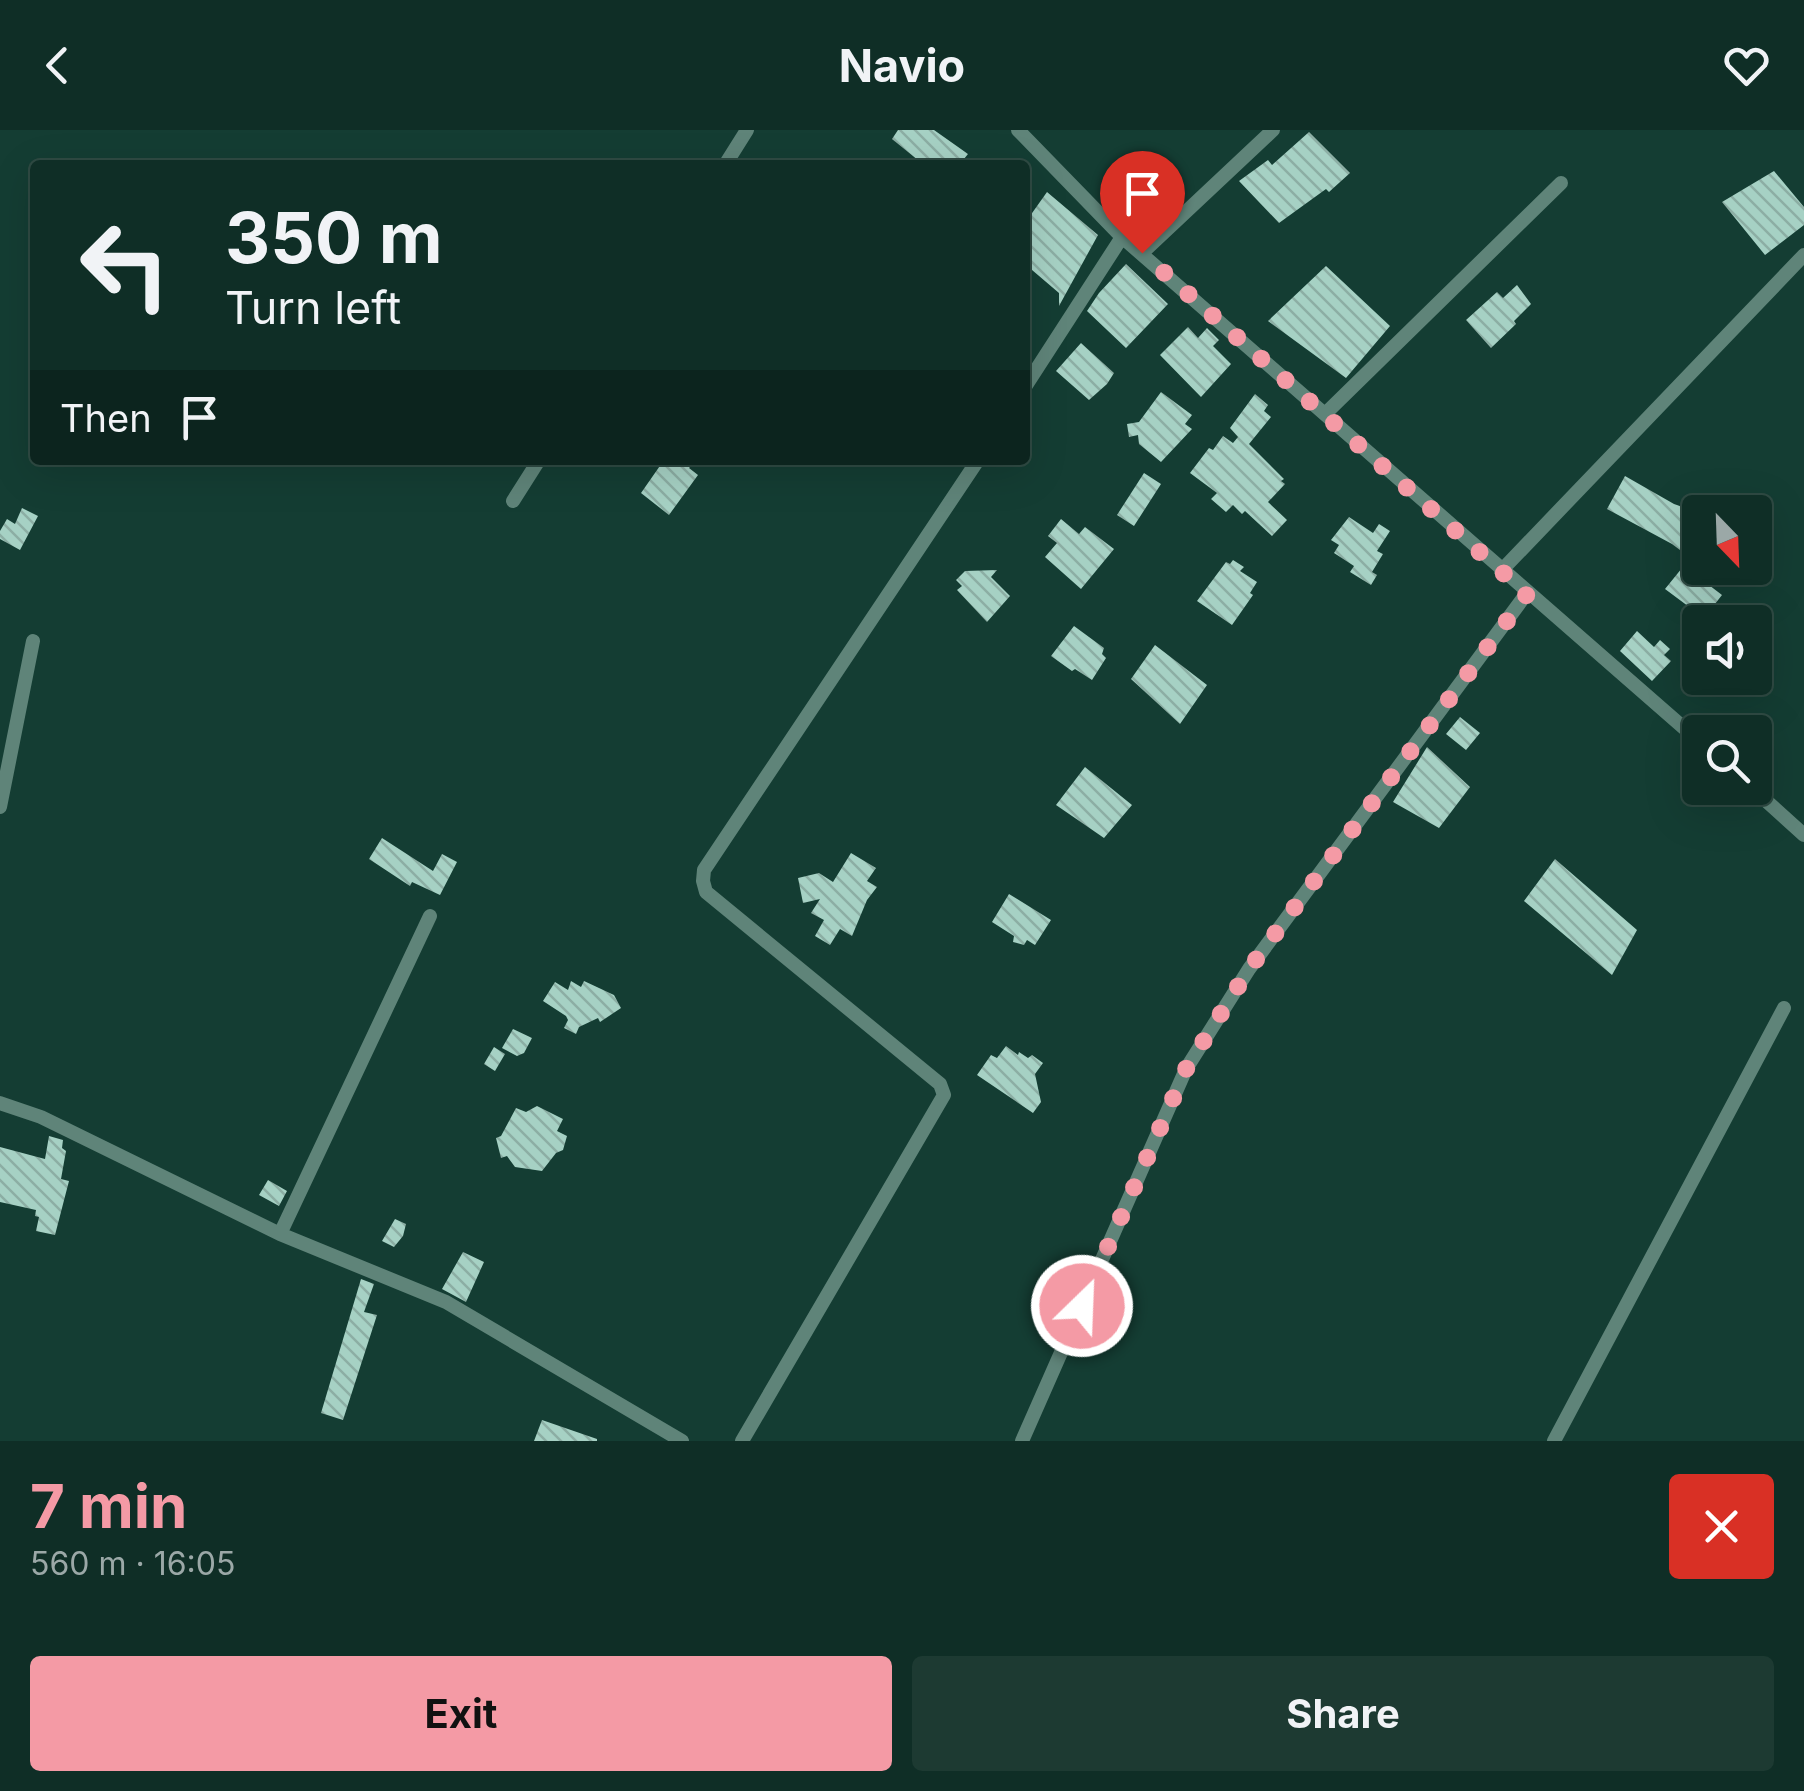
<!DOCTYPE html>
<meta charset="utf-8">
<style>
:root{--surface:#0f2e26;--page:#1d3a32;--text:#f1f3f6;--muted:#9ba8a7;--line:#2f4a43;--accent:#f49aa5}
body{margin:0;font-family:Inter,sans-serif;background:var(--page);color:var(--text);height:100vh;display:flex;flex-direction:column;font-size:38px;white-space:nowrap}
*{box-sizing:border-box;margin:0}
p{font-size:32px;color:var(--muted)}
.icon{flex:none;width:55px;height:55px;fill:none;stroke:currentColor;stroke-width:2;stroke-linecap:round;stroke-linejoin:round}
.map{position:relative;height:1311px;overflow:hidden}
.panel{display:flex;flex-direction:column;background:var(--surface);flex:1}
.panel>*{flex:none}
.hud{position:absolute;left:30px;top:30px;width:1000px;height:305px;border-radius:10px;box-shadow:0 10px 40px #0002,0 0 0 2px var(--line);background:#0f2e26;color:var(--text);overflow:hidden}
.needle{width:65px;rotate:157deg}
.tools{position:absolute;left:1682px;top:365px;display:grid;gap:20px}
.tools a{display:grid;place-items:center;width:90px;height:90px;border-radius:10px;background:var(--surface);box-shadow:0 10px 40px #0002,0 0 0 2px var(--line);font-size:50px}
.pin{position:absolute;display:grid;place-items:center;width:85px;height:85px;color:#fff;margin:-102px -42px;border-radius:50% 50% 50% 0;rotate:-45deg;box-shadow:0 0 10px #0007}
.pin .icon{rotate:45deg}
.me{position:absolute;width:110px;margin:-55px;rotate:24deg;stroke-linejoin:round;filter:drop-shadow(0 0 8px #0008)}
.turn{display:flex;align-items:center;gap:35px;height:210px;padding:0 30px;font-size:45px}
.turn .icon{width:130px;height:130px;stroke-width:2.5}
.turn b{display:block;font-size:70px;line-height:85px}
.then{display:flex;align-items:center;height:95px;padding:0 30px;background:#0003;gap:20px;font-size:38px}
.round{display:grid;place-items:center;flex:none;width:105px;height:105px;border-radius:10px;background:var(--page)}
.head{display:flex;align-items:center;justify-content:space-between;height:170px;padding:0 30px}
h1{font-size:60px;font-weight:700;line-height:75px;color:var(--accent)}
.button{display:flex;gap:20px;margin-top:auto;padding:20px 30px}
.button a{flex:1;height:115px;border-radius:10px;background:var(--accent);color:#111;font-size:40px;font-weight:700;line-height:115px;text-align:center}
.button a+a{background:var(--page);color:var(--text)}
header{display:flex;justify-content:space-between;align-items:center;height:130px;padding:0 30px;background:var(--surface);font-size:45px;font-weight:700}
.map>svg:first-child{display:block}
.building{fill:url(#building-back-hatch)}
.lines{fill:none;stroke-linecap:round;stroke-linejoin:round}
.street{stroke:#5f8479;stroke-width:14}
.route{stroke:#f49aa5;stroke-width:18;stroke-dasharray:0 32.4}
</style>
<header><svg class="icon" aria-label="back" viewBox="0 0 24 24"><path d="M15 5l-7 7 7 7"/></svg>Navio<svg class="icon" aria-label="heart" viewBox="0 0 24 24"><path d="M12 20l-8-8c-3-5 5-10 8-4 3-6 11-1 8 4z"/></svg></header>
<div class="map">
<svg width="1804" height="1311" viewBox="0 0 1804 1311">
<defs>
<pattern id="building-back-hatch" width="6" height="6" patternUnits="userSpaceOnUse" patternTransform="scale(2.5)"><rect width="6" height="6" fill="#a6d1c4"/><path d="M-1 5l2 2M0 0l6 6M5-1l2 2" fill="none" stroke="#8caea4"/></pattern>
</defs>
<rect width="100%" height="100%" fill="#143d33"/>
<path class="building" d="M898,0H934L968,24L959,35H924L892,9Z
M1309,2L1350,43L1329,62L1326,59L1279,93L1239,51L1268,30L1272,35Z
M1774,41L1804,77V95L1765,125L1722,72Z
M1047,62L1098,105L1059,176V163L1025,134V93Z
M1126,134L1168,174L1126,218L1087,181L1099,163Z
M1326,136L1390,196L1346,248L1268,191Z
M1517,155L1531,174L1514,191L1516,194L1491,218L1466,190L1497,162L1503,168Z
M1188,197L1198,208L1207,198L1219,210L1213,216L1231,234L1201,267L1160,225Z
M1081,213L1114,243L1107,254L1089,270L1056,241Z
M1161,262L1192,285L1185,294L1192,299L1161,332L1139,314L1138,305L1129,307L1127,294L1139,292Z
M1255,264L1268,275L1264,281L1271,287L1249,314L1284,349L1281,351L1285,354L1268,372L1287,390L1272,406L1245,381L1242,384L1233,375L1226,382L1211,369L1217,363L1190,343L1209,318L1213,320L1223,306L1233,313L1238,307L1230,298Z
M664,330H696L689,338L698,345L669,385L641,363Z
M1144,343L1161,354L1134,396L1117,385Z
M1625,346L1674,374L1700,383V420L1696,432L1672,414L1607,379Z
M22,378L38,386L20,420L0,409V401L7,389L15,394Z
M1349,387L1373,403L1379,394L1390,401L1377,421L1383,424L1372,442L1377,445L1371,455L1350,442L1354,436L1334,423L1339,415L1331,410Z
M1061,389L1079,404L1085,397L1114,419L1081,459L1045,427L1057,413L1048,406Z
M1233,430L1244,437L1240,441L1257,452L1250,463L1253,465L1232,495L1197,471L1226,432L1230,434Z
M1682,438H1710L1705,452L1722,465L1704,488L1665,459Z
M997,440L991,447L1010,466L987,492L957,460L962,456L956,450L965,441Z
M1074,496L1104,518L1102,524L1106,528L1092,550L1075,539L1072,541L1051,526Z
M1637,501L1654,517L1660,510L1670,519L1664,525L1671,531L1652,551L1620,521Z
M1155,515L1207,555L1180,594L1131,549Z
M1460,587L1480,603L1466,620L1446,604Z
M1427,617L1470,657L1439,698L1393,672Z
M1085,637L1132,675L1104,708L1056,675Z
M382,708L433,741L442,724L457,732L440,765L412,752L410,756L369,729Z
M851,723L876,738L867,751L877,757L867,770L852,806L840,799L830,815L815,806L824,790L811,783L820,769L803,773L798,748L819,743L833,752Z
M1555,729L1637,800L1612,845L1524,771Z
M1009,764L1051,790L1035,815L1027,810L1024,815L1013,812L1014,806L992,792Z
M571,851L581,857L584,851L614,865L621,878L600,892L598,888L579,897L576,904L564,898L568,890L566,886L543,871L555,852L568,860Z
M513,899L532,908L524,923L517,926L502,918Z
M1006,916L1018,925L1019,922L1028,928L1032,925L1043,933L1035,944L1041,972L1033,983L977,945L991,925L997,928Z
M494,917L505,924L495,941L484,934Z
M537,976L563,989L557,1001L567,1006L563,1020L556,1023L542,1041L515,1037L507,1026L501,1028L496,1008L501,1006L516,978L526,982Z
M49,1006L63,1010L62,1018L66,1021L61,1049L69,1051L55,1105L36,1101L39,1087L35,1086L36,1080L0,1072V1017L45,1029Z
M268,1050L287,1061L279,1076L259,1065Z
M395,1089L406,1094L403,1106L394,1117L382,1111Z
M463,1122L484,1132L466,1172L442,1159Z
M361,1149L374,1154L364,1182L377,1185L343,1290L321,1283Z
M542,1290L597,1309V1311H534Z"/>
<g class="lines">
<path class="street" d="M1018,0L1122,107L1700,612
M725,35L747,0
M1142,123L1273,0
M1025,257L1122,107
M1325,284L1561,53
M513,371L539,330
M1501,441L1804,125
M1752,658L1804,705
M0,677L33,511
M0,973L41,987L280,1104L446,1172L682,1311
M280,1104L430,786
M742,1311L944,965L940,954L706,762L703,751L704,740L978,330
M1022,1311L1186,939L1249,839L1527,463
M1554,1311L1784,878"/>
</g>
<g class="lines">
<path class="route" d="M1082,1176L1186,939L1249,839L1527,464L1142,123"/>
</g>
</svg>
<div class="tools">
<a><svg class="needle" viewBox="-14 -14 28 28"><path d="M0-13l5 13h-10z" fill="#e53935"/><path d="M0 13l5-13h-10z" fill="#9ba8a7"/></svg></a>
<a><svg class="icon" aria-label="sound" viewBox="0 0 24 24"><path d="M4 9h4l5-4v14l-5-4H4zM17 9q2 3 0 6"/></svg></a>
<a><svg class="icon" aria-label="search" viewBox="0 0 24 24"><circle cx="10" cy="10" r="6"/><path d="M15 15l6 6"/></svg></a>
</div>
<div class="pin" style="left:1142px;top:123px;background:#d93025"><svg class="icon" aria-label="arrive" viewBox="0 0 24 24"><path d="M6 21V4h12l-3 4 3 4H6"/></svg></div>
<svg class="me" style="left:1082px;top:1176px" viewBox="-20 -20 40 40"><circle r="17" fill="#f49aa5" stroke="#fff" stroke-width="3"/><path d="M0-11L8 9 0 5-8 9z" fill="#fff"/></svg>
<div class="hud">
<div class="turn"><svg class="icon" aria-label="left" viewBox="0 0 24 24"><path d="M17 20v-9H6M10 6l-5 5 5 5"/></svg><div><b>350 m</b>Turn left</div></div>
<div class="then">Then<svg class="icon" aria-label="arrive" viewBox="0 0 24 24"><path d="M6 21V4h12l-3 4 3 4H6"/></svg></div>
</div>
</div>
<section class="panel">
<div class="head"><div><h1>7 min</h1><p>560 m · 16:05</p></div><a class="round" style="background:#d93025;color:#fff"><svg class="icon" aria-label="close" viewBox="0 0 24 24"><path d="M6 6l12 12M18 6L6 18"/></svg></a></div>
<div class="button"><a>Exit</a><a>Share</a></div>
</section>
